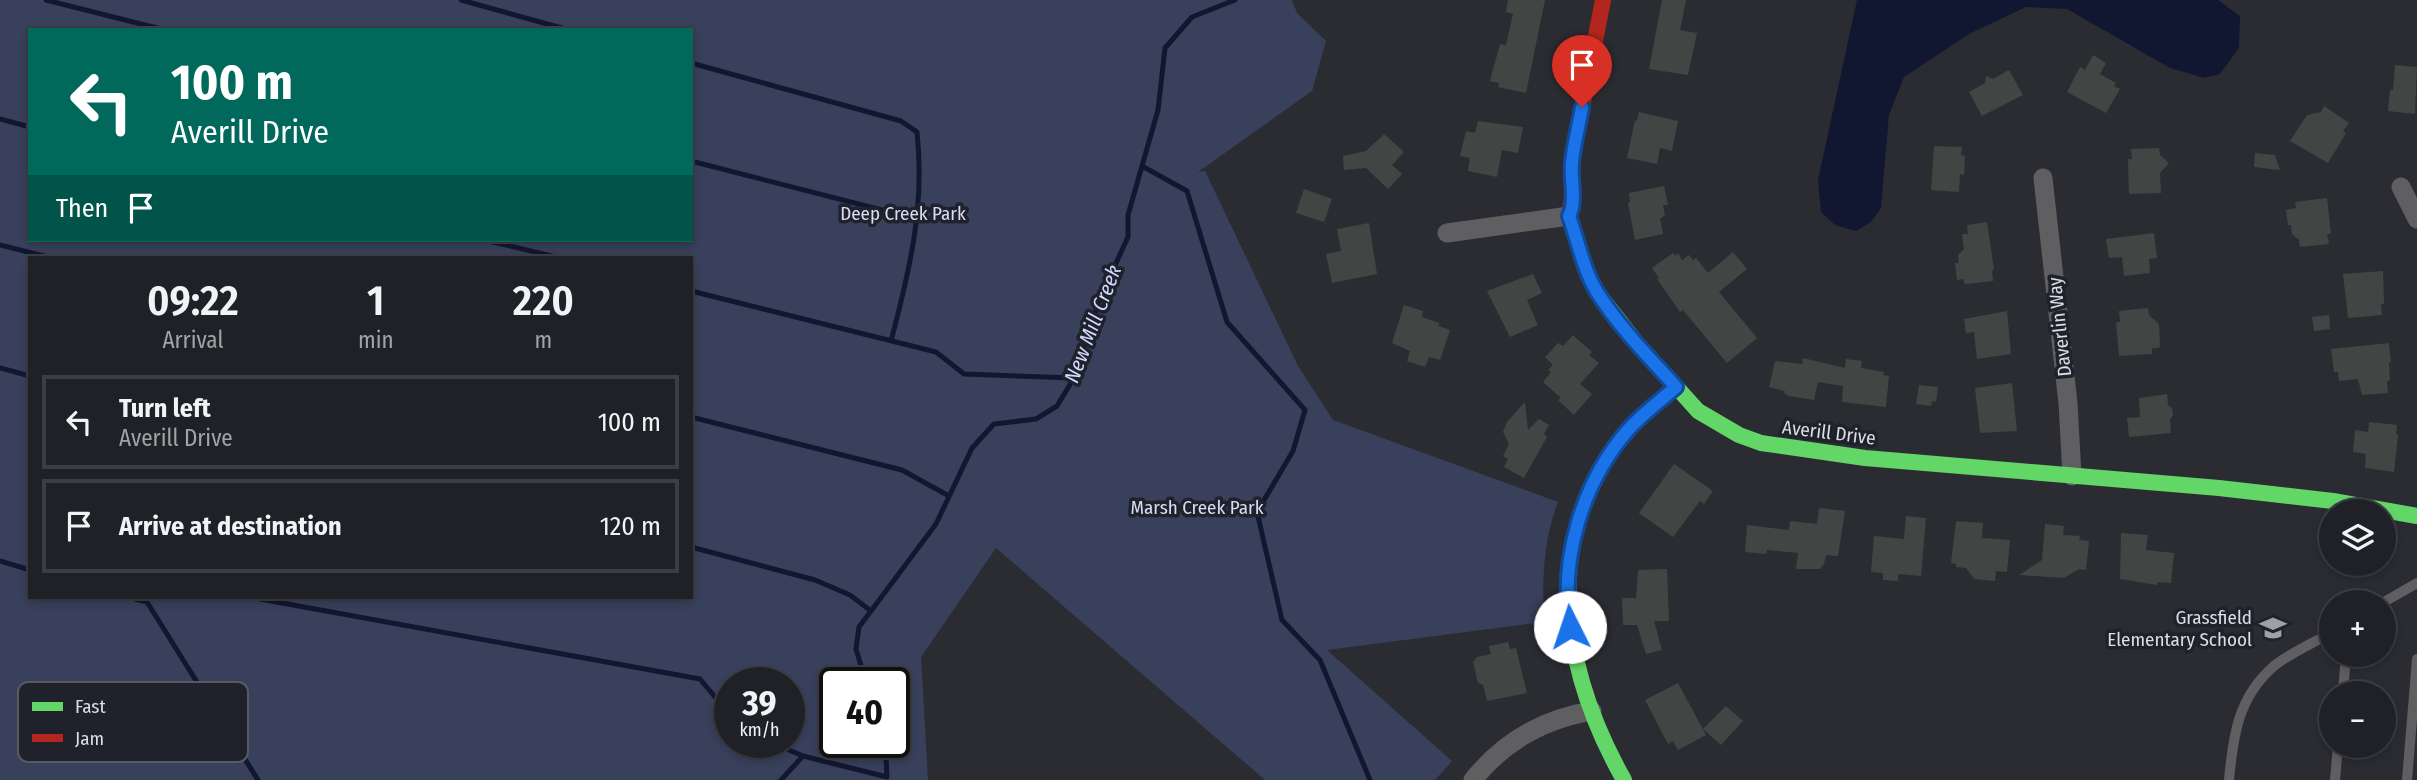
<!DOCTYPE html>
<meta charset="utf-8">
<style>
:root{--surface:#202126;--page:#2d2e32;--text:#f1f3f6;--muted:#a2a3a7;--line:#3d3e43}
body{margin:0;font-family:"Fira Sans Condensed",sans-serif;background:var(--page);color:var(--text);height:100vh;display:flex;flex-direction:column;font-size:26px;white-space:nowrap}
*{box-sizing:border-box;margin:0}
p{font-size:23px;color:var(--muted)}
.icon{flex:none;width:38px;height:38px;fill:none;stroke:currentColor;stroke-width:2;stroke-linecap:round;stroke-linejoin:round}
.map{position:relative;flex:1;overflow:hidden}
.drawer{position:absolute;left:28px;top:256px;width:665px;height:343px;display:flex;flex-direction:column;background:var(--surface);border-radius:0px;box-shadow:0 4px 10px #0003,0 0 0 2px var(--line)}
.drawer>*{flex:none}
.guide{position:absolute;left:28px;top:28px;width:665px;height:214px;border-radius:0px;box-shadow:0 4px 10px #0003,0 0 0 2px var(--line);background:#00695c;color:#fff;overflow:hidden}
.tools{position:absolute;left:2319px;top:499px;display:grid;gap:14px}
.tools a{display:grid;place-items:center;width:77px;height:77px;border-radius:50%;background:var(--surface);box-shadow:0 4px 10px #0003,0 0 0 2px var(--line);font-size:35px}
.speed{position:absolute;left:714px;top:667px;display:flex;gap:14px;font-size:35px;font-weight:700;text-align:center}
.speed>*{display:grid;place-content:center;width:91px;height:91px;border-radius:50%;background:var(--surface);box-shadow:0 4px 10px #0003,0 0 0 2px var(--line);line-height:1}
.speed small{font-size:18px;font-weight:400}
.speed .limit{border:4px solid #111;border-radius:10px;background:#fff;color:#111}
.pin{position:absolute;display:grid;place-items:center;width:60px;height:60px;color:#fff;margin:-72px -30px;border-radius:50% 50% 50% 0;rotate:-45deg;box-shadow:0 0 7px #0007}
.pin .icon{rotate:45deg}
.me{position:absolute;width:77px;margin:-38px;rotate:356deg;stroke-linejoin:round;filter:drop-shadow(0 0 5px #0008)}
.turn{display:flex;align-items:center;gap:24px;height:147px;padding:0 28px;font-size:32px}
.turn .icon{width:91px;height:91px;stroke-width:2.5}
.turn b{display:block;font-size:49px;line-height:60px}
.then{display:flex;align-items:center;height:66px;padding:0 28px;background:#0003;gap:14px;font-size:26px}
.eta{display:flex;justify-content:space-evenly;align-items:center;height:119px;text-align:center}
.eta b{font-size:42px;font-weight:600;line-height:49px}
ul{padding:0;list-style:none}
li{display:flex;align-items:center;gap:21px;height:94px;margin:0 14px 10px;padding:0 14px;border:4px solid var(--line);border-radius:0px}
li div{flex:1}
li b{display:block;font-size:26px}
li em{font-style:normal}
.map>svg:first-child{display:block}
.green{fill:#39405c;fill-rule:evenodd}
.water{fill:#121731}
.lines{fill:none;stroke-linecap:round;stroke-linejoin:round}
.stream{stroke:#121731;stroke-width:5}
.building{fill:#414644}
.lane{stroke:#5f5f62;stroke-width:10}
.street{stroke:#5f5f62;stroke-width:19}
.fast{stroke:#63d668;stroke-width:16}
.jam{stroke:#b3261e;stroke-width:16}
.route-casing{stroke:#114b97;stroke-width:18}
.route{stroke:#1a73e8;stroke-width:12}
.labels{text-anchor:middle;stroke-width:7;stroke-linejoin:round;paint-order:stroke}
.park-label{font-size:19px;fill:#d6ddf6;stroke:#1f212b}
.street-label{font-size:19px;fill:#dcdee4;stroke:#1f212b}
.poi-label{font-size:19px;fill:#dcdee4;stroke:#1f212b;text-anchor:end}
.water-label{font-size:21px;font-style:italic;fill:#cfdaff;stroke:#1f212b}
.key{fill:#1f212b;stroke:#585a62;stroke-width:2}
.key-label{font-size:19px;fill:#dcdee4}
</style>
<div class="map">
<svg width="2417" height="780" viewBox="0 0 2417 780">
<rect width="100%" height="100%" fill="#2b2c32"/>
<path class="green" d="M0,0H1292L1297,13L1326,41L1312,91L1198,172L1205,171L1298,366L1333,420L1558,502C1543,541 1542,580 1544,622L1327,650L1452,761L1435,780H1265L996,548L921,657L928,780H0ZM30,30H691V240H30ZM691,257V597H30V257ZM789,682V742H730V682ZM894,682V742H835V682Z"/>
<path class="water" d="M1857,0H2218L2240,16L2239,48L2220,74L2204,78L2170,68L2067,9L2026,7L1969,34L1904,77L1889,115L1881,208L1871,222L1856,231L1835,225L1821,212L1818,180Z"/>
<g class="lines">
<path class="stream" d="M46,0L165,30
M461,0L569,30
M691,63L901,121L917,132C925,206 910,269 891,341
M0,119L30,127
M691,161L917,219
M1142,166L1187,191L1227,322L1305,410L1293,451L1257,512L1282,620L1320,660L1370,780
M485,240L556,257
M0,245L48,257
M691,291L936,352L964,374L1074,378
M0,368L30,376
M691,417L902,470L949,496
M691,547L815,580L850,595L871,611
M0,561L30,570
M127,597L147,602L258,780
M249,597L700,679L730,715
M866,682L856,649L859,627L936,524L972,448L994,424L1036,419L1057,406L1074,378L1100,298L1128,237V215L1158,110L1165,48L1192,17L1235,0
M770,742L803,756
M883,742L886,756L887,777
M781,780L803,756L887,777"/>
</g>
<path class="building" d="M1508,0H1545L1526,93L1498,87L1499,83L1490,81L1500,44L1506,45L1513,14L1506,12Z
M1662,0H1686L1680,30L1697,33L1688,75L1649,69Z
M2093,55L2106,63L2100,74L2116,83L2114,86L2120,89L2106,113L2067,92L2080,67L2085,70Z
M2395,65L2417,67L2415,114L2388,111L2390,90H2393Z
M2009,70L2023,95L1982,116L1969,92L1985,83L1986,76L1993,79Z
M2324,106L2349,123L2343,131L2346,133L2328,163L2290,141L2307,115L2321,112Z
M1639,112L1678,121L1672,151L1660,148L1657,164L1627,158L1635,120L1637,121Z
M1478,121L1523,127L1518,153L1502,150L1497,177L1468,171L1470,158L1460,156L1466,131L1475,133Z
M1384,134L1404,152L1392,165L1402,174L1388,189L1366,168L1344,170L1343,156L1366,151Z
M1934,146L1962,147L1961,155L1965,156L1964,175L1960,174L1959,192L1931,190Z
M2159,148L2160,155L2169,163L2160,173L2161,193L2129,194L2128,159H2132L2131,149Z
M2255,153L2275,155L2280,170L2254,167Z
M1664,186L1668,205H1663L1665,215L1660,219L1663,234L1635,240L1628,203L1630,202L1629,193Z
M1304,189L1332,199L1324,222L1296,213Z
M2327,198L2331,234H2327L2329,244L2300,247L2299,240L2292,234L2291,225H2288L2286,210L2296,208L2295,202Z
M1987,222L1994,269L1992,271L1993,281L1967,284L1964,283V279L1957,280L1955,263H1959L1958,255L1964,249L1962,234H1968L1967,225Z
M1369,223L1377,274L1332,283L1326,254L1341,251L1337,229Z
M2154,233L2157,258L2149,259L2150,273L2124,276L2122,257L2109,258L2106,239Z
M1733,252L1747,269L1719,292L1757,338L1727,363L1683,310L1680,312L1657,279L1659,278L1652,268L1673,253L1675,256L1678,253L1682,260L1689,255L1693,260L1696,258L1708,273Z
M2383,271L2384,304H2381L2382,315L2348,318L2343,274Z
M1533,274L1542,293L1527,300L1538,325L1510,337L1487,291Z
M1404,305L1423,311L1422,317L1439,323V326L1450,330L1440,360L1429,357L1425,367L1407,361L1410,351L1392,343Z
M2148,308L2149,315L2159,324L2160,345L2159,348H2152V354L2119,356L2116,322H2120L2119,311Z
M2007,311L2011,354L1977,359L1974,332L1966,333L1964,319Z
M2329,315L2330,329L2314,331L2312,317Z
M1573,335L1592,352L1589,355L1599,363L1580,384L1592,394L1574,415L1558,400L1561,398L1543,382L1551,372L1548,370L1553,365L1545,357L1558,343L1563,346Z
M2389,343L2391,362H2389L2390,380L2387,381L2388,393L2362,395L2358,379L2339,381L2338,372H2334L2331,349Z
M1803,358L1845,368L1846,359L1862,361L1861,368L1884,372L1883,375L1889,376L1886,407L1842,402L1843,386L1818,382L1814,400L1789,396L1784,393L1785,391L1769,387L1775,361L1802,364Z
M2012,383L2017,431L1980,433L1975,388Z
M1919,385L1938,387L1936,402L1932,401L1931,406L1916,404Z
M2167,394L2168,405L2172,408L2173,416L2170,419L2171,433L2129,437L2127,418L2140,417L2139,398Z
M1525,402L1528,430L1539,419L1549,425L1544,434L1547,437L1524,478L1504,467L1508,459L1503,456L1509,444L1503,432L1507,422Z
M2369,422L2397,425L2396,434L2398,435L2394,472L2365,468L2366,454L2353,452L2355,430L2368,432Z
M1674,464L1713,491L1704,504L1700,501L1673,537L1639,513Z
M1819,508L1845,511L1838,556L1826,555L1824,564L1820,569H1796L1798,553L1767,550L1766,554L1745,552L1747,525L1789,530L1790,521L1817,524Z
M1906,516L1926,518L1921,576L1898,574V581L1883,580V573L1871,572L1874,536L1904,539Z
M1956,521L1983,523L1982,538L2010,540L2007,572L1996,571L1995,581L1974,579L1966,568L1956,567V564L1951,563Z
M2045,524L2064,526L2063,535L2080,536L2079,540L2089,541L2086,570L2079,569L2064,578L2019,575L2042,560Z
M2121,533L2148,535L2146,550L2174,553L2171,583L2157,582V585L2120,579Z
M1667,569L1669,621H1654L1662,650L1646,654L1637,625H1623L1622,598H1636L1638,570Z
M1508,642L1510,649L1516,648L1527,693L1487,701L1483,685L1478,683L1473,662L1477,657L1491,654L1489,646Z
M1678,683L1706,735L1678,750L1673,741L1668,744L1645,700Z
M1726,706L1743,721L1721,745L1703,729Z"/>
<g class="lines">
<path class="lane" d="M2384,602L2417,583
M2343,693L2346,654
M2229,780C2233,736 2238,697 2274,666C2290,653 2313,643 2331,633
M2335,780L2338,746
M2407,780L2417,659"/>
<path class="street" d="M2043,178L2068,403L2072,476
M2401,187L2417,219
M1447,233L1569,216
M1473,780C1504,741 1543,719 1592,711"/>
<path class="fast" d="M1575,235L1583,262L1596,291L1635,341L1698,411L1739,435L1761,443L1865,458L2219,488L2333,501L2417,516
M1624,780C1561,668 1538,534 1629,429C1643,413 1660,400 1677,387"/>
<path class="jam" d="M1575,235L1569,216L1572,198V160L1603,0"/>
</g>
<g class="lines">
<g class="route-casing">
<path id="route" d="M1570,627C1560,558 1582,483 1628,430C1642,414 1660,401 1676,387C1649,357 1619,327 1597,292C1583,269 1578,241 1569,216C1577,201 1570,179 1572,162C1574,143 1579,125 1582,107"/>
</g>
<use href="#route" class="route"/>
</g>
<defs>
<g id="school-bare" transform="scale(2.1)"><path d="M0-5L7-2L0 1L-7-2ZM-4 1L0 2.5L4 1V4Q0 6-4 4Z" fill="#9ea0a6" stroke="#1f212b" stroke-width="2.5" paint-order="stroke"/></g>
</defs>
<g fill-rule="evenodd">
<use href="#school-bare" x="2273" y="628"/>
</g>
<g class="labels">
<g class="park-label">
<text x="903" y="220">Deep Creek Park</text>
<text x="1197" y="514">Marsh Creek Park</text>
</g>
<g class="street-label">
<text transform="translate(2059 327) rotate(-96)" y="7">Daverlin Way</text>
<text transform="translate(1829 432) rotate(7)" y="7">Averill Drive</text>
</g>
<g class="poi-label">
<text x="2252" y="624">Grassfield<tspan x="2252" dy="22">Elementary School</tspan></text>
</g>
<g class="water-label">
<text transform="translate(1093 324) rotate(-69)" y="7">New Mill Creek</text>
</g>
</g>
<rect x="18" y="682" width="230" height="80" rx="10" class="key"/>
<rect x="32" y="702" width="31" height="9" fill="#63d668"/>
<rect x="32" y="734" width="31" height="8" fill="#b3261e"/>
<g class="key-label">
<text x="75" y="713">Fast</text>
<text x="75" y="745">Jam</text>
</g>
</svg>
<div class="tools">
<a><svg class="icon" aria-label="layers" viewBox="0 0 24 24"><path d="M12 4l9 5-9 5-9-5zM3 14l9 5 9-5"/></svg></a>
<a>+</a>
<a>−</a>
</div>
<div class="speed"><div>39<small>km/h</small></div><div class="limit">40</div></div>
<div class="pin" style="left:1582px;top:107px;background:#d93025"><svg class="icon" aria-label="arrive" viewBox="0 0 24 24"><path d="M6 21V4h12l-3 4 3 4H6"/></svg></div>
<svg class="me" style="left:1570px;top:627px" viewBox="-20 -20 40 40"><circle r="19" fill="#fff"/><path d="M0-13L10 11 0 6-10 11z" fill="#1a73e8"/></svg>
<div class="guide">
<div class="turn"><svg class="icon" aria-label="left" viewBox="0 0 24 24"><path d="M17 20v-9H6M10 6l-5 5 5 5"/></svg><div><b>100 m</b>Averill Drive</div></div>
<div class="then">Then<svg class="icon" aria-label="arrive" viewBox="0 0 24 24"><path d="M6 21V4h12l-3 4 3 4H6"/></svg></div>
</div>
<section class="drawer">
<div class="eta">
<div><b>09:22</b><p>Arrival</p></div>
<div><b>1</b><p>min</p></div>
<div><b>220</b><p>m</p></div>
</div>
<ul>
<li><svg class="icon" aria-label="left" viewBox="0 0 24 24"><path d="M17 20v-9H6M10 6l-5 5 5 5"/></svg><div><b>Turn left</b><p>Averill Drive</p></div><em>100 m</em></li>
<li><svg class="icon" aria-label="arrive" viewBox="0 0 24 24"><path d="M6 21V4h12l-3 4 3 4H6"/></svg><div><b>Arrive at destination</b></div><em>120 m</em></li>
</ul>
</section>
</div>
